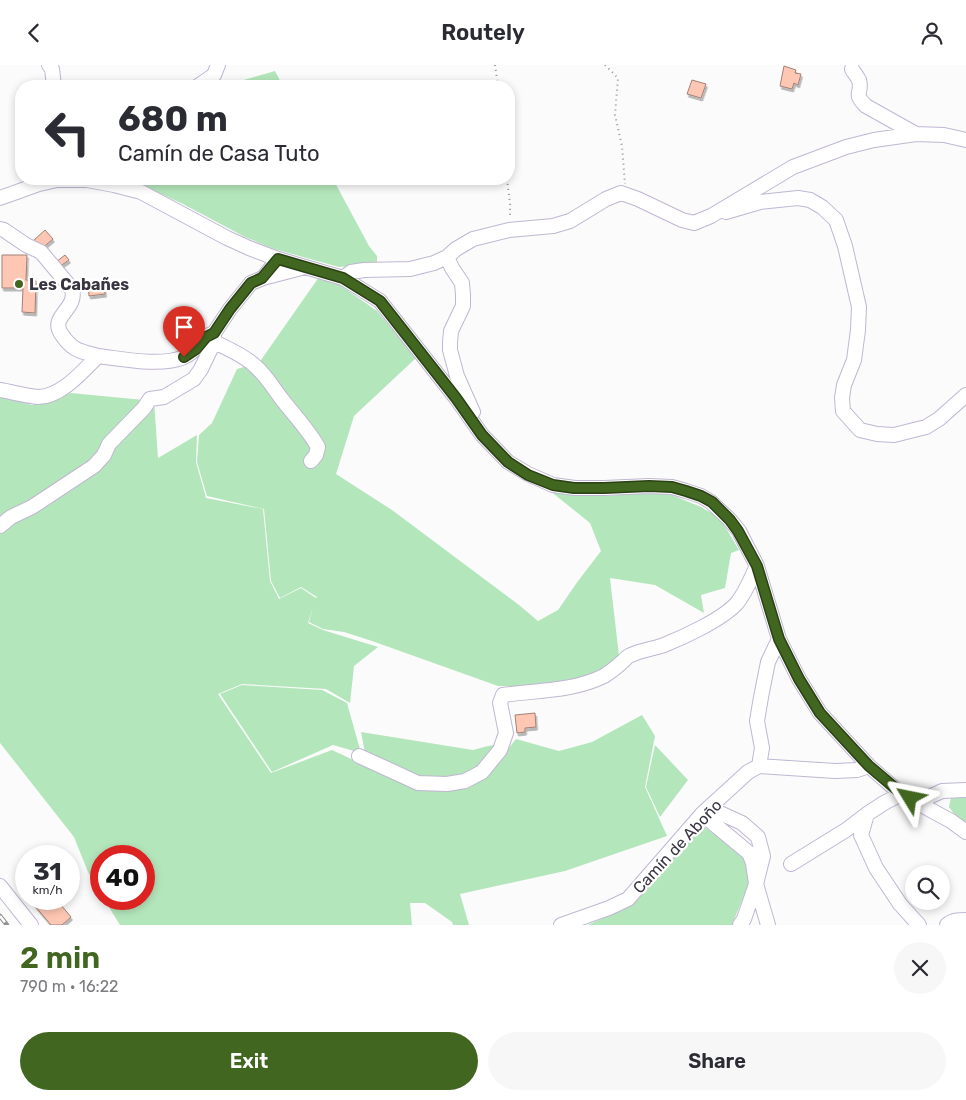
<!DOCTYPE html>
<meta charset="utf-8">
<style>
:root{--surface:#fff;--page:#f7f7f7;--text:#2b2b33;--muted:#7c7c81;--accent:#416620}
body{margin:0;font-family:Rubik,sans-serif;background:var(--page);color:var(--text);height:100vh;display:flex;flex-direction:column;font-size:19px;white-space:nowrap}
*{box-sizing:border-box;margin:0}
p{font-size:16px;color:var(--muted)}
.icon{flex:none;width:28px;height:28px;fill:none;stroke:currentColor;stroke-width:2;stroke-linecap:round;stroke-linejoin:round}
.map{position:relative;height:860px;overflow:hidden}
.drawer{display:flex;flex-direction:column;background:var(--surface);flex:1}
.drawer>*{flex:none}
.guide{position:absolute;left:15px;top:15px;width:500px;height:105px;border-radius:20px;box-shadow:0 2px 8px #0003;background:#fff;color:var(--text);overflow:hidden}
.buttons{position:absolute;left:905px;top:800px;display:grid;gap:10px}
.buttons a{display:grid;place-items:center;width:45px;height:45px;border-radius:50%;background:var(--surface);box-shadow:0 2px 8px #0003;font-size:25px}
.speed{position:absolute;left:15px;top:780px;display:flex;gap:10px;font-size:25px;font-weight:700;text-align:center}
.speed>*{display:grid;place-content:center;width:65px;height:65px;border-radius:50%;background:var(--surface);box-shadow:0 2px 8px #0003;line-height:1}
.speed small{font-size:12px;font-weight:400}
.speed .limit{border:8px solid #d22;background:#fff;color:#111}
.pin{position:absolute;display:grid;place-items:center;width:42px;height:42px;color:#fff;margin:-51px -21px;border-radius:50% 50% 50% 0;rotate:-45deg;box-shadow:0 0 5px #0007}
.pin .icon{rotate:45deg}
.me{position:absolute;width:55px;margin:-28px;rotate:305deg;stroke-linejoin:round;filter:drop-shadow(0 0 4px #0008)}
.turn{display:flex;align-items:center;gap:18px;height:105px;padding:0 20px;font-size:22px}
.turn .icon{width:65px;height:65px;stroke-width:2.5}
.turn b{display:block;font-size:35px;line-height:42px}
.round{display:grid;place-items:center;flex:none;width:52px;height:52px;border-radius:26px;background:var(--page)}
.headline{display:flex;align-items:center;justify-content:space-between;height:85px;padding:0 20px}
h1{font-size:30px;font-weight:600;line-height:38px;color:var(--accent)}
.button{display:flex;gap:10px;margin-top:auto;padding:10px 20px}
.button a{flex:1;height:58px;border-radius:30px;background:var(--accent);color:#fff;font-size:20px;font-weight:600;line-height:58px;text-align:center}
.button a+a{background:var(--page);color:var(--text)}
header{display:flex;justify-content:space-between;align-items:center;height:65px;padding:0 20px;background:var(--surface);font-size:22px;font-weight:600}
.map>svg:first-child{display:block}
.green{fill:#b4e6bb}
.building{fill:#fec7b3;stroke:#a08176;filter:url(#shadow)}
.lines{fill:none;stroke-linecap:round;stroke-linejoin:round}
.minor-casing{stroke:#c0b6d3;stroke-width:16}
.path{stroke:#959399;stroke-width:2;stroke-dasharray:1 4;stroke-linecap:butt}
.minor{stroke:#fff;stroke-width:14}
.rail-casing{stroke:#949197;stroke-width:4.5}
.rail{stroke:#fff;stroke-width:2.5;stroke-dasharray:8;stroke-linecap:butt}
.route-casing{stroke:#2a4215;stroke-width:12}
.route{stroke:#416620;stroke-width:9}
.poi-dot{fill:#416620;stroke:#fff;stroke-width:2}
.labels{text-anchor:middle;stroke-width:4.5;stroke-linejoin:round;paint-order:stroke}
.poi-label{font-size:16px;font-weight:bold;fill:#393540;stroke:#fff;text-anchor:start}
.street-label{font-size:16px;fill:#393540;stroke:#fff}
</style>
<header><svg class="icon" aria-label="back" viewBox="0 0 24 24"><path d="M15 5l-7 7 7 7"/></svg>Routely<svg class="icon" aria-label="person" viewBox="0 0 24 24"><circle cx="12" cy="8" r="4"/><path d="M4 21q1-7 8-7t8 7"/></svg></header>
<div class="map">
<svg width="966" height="860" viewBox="0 0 966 860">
<defs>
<filter id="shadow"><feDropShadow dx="1.5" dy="3" stdDeviation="0" flood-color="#0004"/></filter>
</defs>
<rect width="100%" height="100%" fill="#fbfbfb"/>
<path class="green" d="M275,6L283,21H223Z
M133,114H333L369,181L377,191V199L339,202L274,184L245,172L183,139L137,118Z
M319,212L340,220L377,246L416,293L354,351L336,409L392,445L519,540L538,556L558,545L578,516L601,486L590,458L549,425L575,430L609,431L647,427L672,430L701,442L720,453L739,485L731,488L725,523L701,530L704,548L655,520L610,513L619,591L599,610L565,621H498L372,576L344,567L323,564L309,557L313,542L308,558L323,565L378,582L354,601L350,638L326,624L242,619L218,629L271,708L332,685L411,722L454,723L485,712L516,674L559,686L592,677L642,650L655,671L645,722L667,771L565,806L460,829L469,860H453L452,857L425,838H410L412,860H120L104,834H144V791H101V829L88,807L74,772L0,678V332L32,340L71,328L154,336L158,393L197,370L196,397L206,433L263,444L270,516L279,534L301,523L316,533L317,532L301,522L280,533L271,516L264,444L207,431L197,397L199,370L212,358L237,304L247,301L254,305Z
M242,620L322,625L347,638L361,688L333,680L272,707L220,629Z
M361,667L473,685L488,681L511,677L484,711L411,721L365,688Z
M655,680L688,715L660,752L646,722Z
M966,730V759L954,749L949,742L951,732Z
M699,758L745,792L749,818L732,860H588L627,842Z"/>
<path class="building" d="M784,1L796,5L795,8L801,9L798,20L794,18L792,24L780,21Z
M692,15L706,19L701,33L687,29Z
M45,165L53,174L41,184L33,176Z
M2,190H27L26,215L36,216L35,248L22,247L23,223H2Z
M65,190L69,195L59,202L56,197Z
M101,216L102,221L104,220L105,229L89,231L88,218Z
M535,648L536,662L525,663V667L517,668L515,650Z
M29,834H56L71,852L62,860H51Z"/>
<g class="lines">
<g class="minor-casing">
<path id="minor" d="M49,0L52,4L54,21
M852,4C854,8 857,11 859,15C863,29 852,27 866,41L916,69
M198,21L214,10L218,0
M0,133L39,119L57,115H87L114,120L141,127L227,173L249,183L278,194L343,213L380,236L456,333L482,370L508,397L528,409L553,420L575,423H604L649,421L672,422L686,426L701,431L711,437L730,455L739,466L757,501L779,574L799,614L820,648L869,701L901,729L951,756L966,767
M726,147L760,137L798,133L810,135L822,142L836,155L845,181L859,242L858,265L854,295L844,320L842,333L843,346L860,365L877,369L894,370L926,362L939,354L966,330
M0,164L4,165L26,180L41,187L72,224C78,245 48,251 62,270C73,286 80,286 98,291
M447,192L452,203L462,218L463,230V241L451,266L450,277V285L457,311L473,347
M263,213L305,202
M343,213L351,207L364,205L410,204L434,198L447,192L456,184L473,174L509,165L553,161L570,156L606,134L621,128L638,134L682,155L694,158L711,151L793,102L846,82L874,75L916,69L944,70L966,75
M214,268L230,244L251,218L263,213L278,194
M214,277C227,283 243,290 254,300C265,309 272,321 281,333C293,349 308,364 318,382L316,390L311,396
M0,325C12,327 26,331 38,332C61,332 83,306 98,291C123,294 161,302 184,292C196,287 199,277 207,271C209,270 212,269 214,268
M0,461L11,452L32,442L94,401L104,390L109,379L144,343L150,334L164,332L194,314L201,304L214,277V268
M359,691L418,718L447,719L465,716L482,707L500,685L506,668L500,638L503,630C537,625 571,627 604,611C610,607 617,602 622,597C625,595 627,591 631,590C641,585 653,584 664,580C684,572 723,554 737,538C746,527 751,513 757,501
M759,701L762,683L757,656L761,632L768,597L779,574
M918,737L942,726L966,725
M709,743L742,758L758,772L763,791L756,819L744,854L740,860
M702,749L749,788L753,798L756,819L768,860
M867,749L861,770L876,803L900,839L919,860
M791,799L846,765L867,749L884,738L901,729
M0,821L31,860
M561,860L609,843L628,834L702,749L748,707L759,701L835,706L857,705L869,701
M947,860C952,855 959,855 966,855"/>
</g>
<path class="path" d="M495,0L498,21
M605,0L618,13L615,50L622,81L625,119
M509,74V80
M507,114L510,138V153"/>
<use href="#minor" class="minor"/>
<g class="rail-casing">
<path id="rail" d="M0,851L7,860"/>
</g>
<use href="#rail" class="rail"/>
</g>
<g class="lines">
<g class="route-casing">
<path id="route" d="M184,292L196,284L206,272L214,268L230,244L251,218L262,213L278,194L343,213L380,236L456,333L482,370L508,397L528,410L553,420L574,423H604L649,421L672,422L686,426L701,431L712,437L730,455L738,466L757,501L779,574L799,614L820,648L869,701L902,729L910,733"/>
</g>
<use href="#route" class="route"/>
</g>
<circle class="poi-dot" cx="19" cy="219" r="5"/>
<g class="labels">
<g class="poi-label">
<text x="29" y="225">Les Cabañes</text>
</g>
<g class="street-label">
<text transform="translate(677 781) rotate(-47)" y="6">Camín de Aboño</text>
</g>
</g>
</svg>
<div class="buttons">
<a><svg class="icon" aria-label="search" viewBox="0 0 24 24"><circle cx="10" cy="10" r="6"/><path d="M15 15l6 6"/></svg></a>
</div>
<div class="speed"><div>31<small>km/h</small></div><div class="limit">40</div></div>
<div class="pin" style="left:184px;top:292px;background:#d93025"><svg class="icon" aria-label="arrive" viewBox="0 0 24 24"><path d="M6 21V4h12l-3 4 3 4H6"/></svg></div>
<svg class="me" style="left:910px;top:733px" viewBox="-20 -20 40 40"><path d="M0-17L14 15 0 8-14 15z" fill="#416620" stroke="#fff" stroke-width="4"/></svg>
<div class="guide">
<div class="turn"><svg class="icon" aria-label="left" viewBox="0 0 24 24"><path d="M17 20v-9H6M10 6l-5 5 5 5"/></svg><div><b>680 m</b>Camín de Casa Tuto</div></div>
</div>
</div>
<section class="drawer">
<div class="headline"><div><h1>2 min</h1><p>790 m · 16:22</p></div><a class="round"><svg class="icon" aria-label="close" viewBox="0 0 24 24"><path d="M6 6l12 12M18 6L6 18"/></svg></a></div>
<div class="button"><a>Exit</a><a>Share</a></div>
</section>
